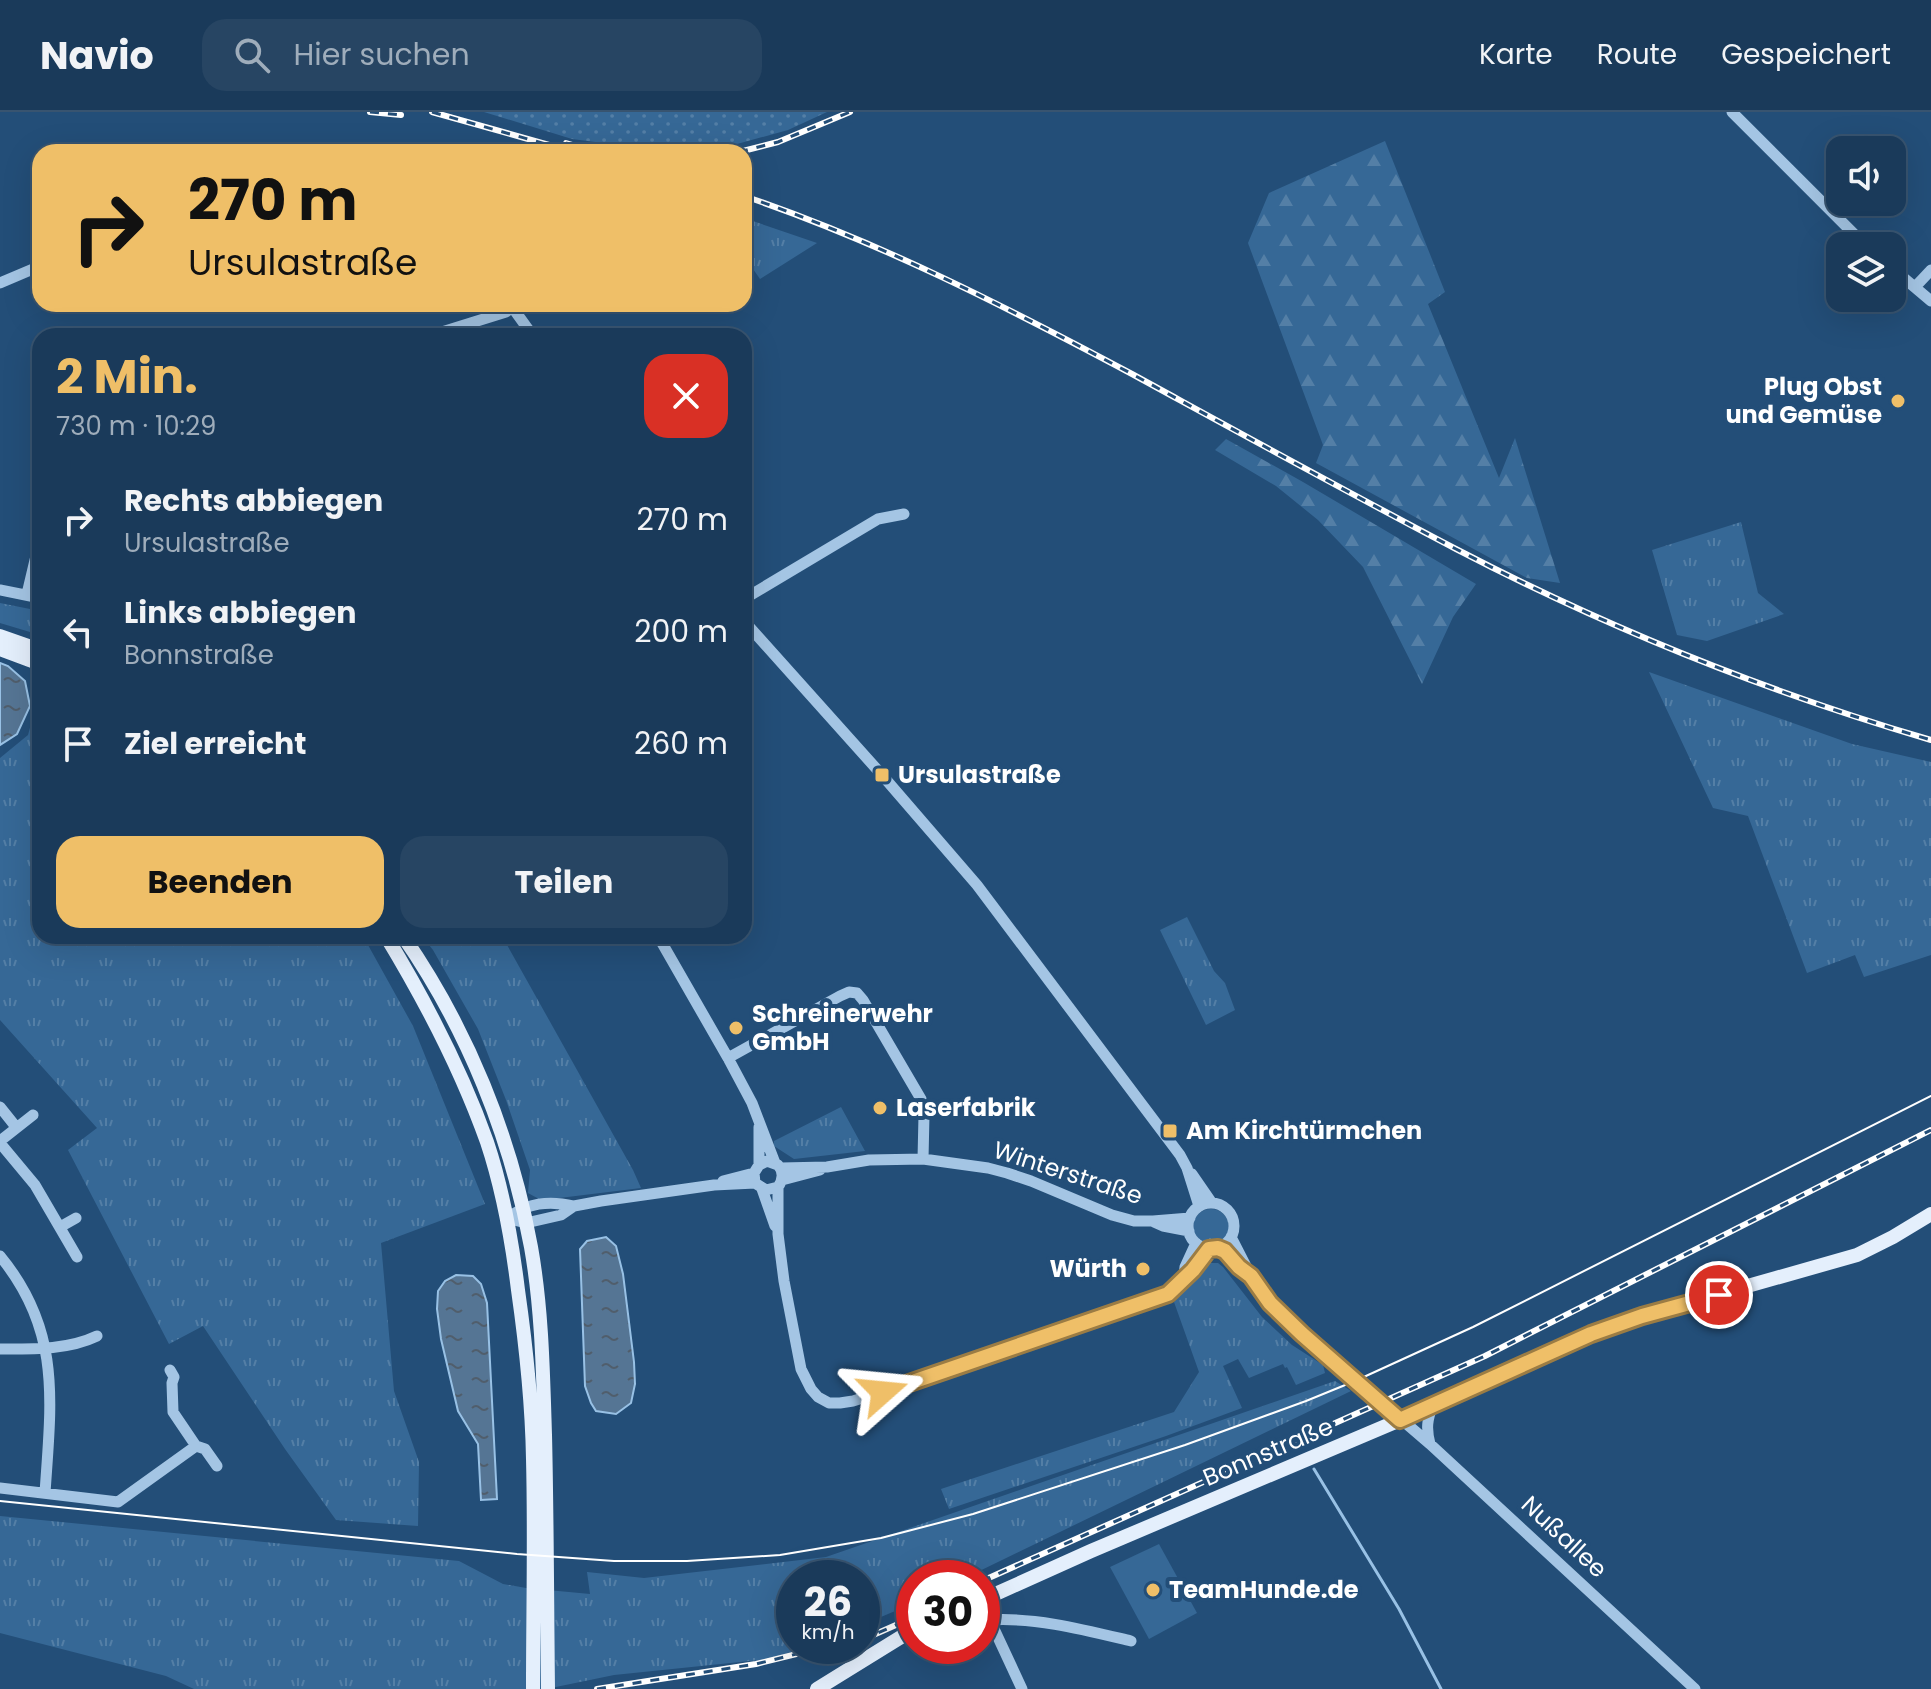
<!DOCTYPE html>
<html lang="de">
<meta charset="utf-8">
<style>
:root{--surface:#1a3a5a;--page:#274563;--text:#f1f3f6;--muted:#9fadbb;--line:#385470;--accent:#efbf68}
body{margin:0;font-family:Poppins,sans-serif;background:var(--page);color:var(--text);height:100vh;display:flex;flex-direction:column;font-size:30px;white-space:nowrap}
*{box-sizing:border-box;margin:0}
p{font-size:26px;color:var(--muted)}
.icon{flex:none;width:44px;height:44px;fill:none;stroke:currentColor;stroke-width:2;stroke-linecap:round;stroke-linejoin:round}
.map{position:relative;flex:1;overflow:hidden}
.details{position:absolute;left:32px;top:216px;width:720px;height:616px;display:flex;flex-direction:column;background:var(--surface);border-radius:24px;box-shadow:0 8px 32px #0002,0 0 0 2px var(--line)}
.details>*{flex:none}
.top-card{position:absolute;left:32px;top:32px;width:720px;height:168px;border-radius:24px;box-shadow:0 8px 32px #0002,0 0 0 2px var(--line);background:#efbf68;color:#111;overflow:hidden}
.tools{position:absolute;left:1826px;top:24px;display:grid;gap:16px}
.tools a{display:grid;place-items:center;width:80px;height:80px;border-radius:16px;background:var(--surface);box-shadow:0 8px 32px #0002,0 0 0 2px var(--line);font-size:40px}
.speed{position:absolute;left:776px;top:1448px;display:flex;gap:16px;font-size:40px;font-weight:700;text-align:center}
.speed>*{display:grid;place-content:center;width:104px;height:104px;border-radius:50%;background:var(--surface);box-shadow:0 8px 32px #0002,0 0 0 2px var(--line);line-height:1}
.speed small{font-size:20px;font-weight:400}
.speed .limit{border:12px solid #d22;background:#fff;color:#111}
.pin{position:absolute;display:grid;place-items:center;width:68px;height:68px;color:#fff;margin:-34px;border:4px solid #fff;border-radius:50%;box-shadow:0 2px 8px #0007}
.me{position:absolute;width:88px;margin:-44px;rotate:72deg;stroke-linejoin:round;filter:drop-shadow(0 0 6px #0008)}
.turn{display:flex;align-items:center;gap:28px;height:168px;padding:0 24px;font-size:36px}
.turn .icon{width:104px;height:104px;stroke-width:2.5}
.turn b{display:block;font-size:56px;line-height:68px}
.round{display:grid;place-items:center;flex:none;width:84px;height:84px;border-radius:24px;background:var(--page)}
.head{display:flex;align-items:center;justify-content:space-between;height:136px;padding:0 24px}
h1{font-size:48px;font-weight:700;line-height:60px;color:var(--accent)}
.action{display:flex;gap:16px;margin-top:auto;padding:16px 24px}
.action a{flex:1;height:92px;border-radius:24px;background:var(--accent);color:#111;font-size:32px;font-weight:700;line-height:92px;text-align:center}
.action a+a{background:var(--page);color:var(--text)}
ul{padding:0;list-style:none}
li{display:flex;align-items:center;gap:24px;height:112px;padding:0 24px}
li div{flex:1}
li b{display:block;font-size:30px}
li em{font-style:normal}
header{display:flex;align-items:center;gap:48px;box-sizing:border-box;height:112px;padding:0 40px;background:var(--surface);border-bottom:2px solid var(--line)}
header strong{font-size:38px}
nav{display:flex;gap:44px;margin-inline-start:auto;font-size:28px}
.search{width:560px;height:72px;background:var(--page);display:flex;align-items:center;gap:20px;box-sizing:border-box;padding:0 28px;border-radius:24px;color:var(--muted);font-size:30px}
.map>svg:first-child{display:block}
.grass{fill:url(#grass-tufts)}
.forest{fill:url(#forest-firs)}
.garden{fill:url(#garden-dots)}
.pitch{fill:#366896}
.water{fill:url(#water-ripples);stroke:#98c1e5;stroke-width:2}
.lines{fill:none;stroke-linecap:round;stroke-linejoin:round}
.stream{stroke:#98c1e5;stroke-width:3}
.minor{stroke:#a4c5e4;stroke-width:11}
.major{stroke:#e4effc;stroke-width:14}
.tram{stroke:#fff;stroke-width:2}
.rail-casing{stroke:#fff;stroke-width:6}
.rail{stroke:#234e78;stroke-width:3;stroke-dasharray:9;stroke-linecap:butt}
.route-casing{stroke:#9b7c44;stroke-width:20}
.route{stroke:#efbf68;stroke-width:14}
.poi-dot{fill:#efbf68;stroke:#234e78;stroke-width:3}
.labels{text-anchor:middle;stroke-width:8;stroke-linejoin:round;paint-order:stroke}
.poi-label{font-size:24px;font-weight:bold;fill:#fff;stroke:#234e78;text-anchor:start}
.street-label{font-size:24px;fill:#fff;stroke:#234e78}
</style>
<header>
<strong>Navio</strong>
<div class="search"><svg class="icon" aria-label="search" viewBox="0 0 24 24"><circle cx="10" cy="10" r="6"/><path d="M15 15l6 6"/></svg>Hier suchen</div>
<nav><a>Karte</a><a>Route</a><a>Gespeichert</a></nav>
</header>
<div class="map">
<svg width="1931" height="1577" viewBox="0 0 1931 1577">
<defs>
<pattern id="grass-tufts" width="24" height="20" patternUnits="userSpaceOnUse" patternTransform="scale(2)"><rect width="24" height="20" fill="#366896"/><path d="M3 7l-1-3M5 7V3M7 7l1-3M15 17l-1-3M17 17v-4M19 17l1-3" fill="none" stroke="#547fa6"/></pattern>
<pattern id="forest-firs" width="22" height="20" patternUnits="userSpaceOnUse" patternTransform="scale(2)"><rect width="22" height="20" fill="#366896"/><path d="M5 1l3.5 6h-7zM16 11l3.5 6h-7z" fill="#547fa6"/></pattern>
<pattern id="garden-dots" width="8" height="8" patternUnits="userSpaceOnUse" patternTransform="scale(2)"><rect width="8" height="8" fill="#366896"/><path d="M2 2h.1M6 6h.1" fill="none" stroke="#547fa6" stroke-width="1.8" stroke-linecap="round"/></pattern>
<pattern id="water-ripples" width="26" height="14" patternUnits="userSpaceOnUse" patternTransform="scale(2)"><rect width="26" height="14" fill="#557594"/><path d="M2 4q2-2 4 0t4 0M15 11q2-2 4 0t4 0" fill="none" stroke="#505e6c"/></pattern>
</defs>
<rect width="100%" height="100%" fill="#234e78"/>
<path class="grass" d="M744,106L817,131L760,167L744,144Z
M1741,410L1758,481L1784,502L1707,529L1677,523L1652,438Z
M0,491L40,499V523L0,511Z
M1649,560L1852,632L1931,650V843L1864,865L1855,843L1807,861L1748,704L1713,696Z
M40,580V824H363L413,914L485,1092L381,1131L394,1279L419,1350L418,1414L336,1408L285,1337L203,1214L169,1232L68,1038L97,1016L0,908V646L28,623Z
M1187,805L1214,859L1225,871L1235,898L1206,913L1160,818Z
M422,824H502L633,1058L641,1076L551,1087H539L528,1081L530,1058L506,988L478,917L433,838Z
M841,995L865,1039L794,1047L774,1034V1029Z
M1193 1115a18 18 0 1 1 36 0a18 18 0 1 1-36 0Z
M1205,1151H1218L1223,1155L1262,1205L1292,1233L1323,1253L1325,1261L1296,1273L1287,1255L1285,1256L1283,1252L1249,1266L1238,1247L1223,1254L1242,1296L1166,1324L949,1397L941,1377L1174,1300L1199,1260L1174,1190Z
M1335,1269L1351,1279L965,1466H914V1491L862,1513V1466H794V1534H810L768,1547L614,1563L546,1577H194L166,1564L0,1521V1404L459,1449L503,1472L526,1476L590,1482L587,1460L644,1466L826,1445Z"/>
<path class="forest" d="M1385,29L1445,180L1428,192L1499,366L1515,326L1560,471L1527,466L1316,351L1323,333L1248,131L1269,81Z
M1226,327L1303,370L1476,472L1453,505L1422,572L1363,455L1318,408L1276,374L1215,338Z"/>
<path class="garden" d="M484,0H827L788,18L737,32L673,40L572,27Z"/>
<path class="pitch" d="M1159,1432L1197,1501L1149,1527L1110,1455Z"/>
<path class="water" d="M0,551L8,554L25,569L30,594L17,622L0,633Z
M606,1125L616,1134L623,1162L634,1250L635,1272L631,1291L616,1302L596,1299L591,1291L585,1274L580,1137L587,1129Z
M456,1163L473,1164L481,1172L487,1191L497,1387L481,1388L478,1332L458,1299L441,1227L437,1197L438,1179L445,1169Z"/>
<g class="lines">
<path class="stream" d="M1314,1357L1399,1497L1441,1577"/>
<path class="minor" d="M1732,0L1866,134
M1892,156L1931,189
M0,171L40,154
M1915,175L1931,158
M510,192L533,224
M429,224L506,200L512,195
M0,478L40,486
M27,482L40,427
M744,487L878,407L904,402
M744,509L882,663L977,773L1180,1043L1187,1056L1199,1094
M658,824L728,946L752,991L775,1051
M728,946L840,884L849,880L857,881L863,888L921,987L924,1003L923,1047
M0,995L16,1015
M0,1029L33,1003
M0,1031L35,1073L77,1145
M759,1053V1015
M781,1056L827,1055L869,1048L923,1047L988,1056L1007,1061L1031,1069L1112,1103L1134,1109H1153L1190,1106
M1192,1062L1212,1091
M782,1068L820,1058
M723,1069L754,1061L759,1053L767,1049L778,1053C784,1060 783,1068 778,1075L766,1078L755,1071L754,1061
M778,1075V1122L784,1169L801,1257L811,1277L818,1285L829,1291H840L853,1289L913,1270L1168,1182L1193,1158L1209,1137
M762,1077L775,1114
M1188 1114a23 23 0 1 1 46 0a23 23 0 1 1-46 0Z
M507,1106L526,1111L561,1103L574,1094L601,1089L714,1073L755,1071
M507,1106C528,1091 548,1088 574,1094
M1154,1110L1163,1114L1189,1119
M60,1115L76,1106
M1231,1125L1251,1164L1270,1191L1302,1222L1430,1332L1695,1577
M1218,1136L1225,1139L1248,1161
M0,1144C62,1219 51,1290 45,1381
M1184,1165L1185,1155L1196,1131
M0,1237C32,1237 68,1238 97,1224
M170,1258L174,1265L172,1271L173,1300L196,1334L205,1337L217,1354
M1430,1332C1426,1317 1427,1307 1433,1293
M0,1376L118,1390L196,1334
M982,1491L1022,1577
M989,1508C1036,1505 1085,1518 1131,1529"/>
<path class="major" d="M0,524L40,538
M0,537L40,552
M386,824C426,890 461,957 487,1030C503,1078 512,1129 518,1178C526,1234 532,1290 533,1347C535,1423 533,1500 533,1577
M403,824C467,916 511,1025 531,1135C542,1197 543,1260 545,1323C547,1407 547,1492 548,1577
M982,1488L1091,1439L1400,1308L1591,1222L1642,1204L1857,1143L1893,1125L1931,1102
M817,1577L914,1517"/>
<path class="tram" d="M0,1389L517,1442L614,1449H687L780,1443L881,1426L973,1402L1185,1333L1306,1289L1355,1269L1473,1215L1931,984"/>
<g class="rail-casing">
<path id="rail" d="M370,0L401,3
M432,0L574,40
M566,31L596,40
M739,40L778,30L850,0
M744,84C880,130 1006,195 1132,262C1240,321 1347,380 1456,437C1608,516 1767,580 1931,628
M982,1469L1485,1244L1931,1018
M862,1528L914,1505
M819,1544L848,1534
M597,1577L756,1552L829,1534"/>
</g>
<use href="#rail" class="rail"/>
</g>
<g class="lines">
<g class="route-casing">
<path id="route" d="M883,1280L1168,1182L1193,1158L1209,1137L1218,1136L1225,1139L1239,1155L1251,1164L1270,1191L1302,1222L1400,1308L1591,1222L1642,1204L1719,1183"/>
</g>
<use href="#route" class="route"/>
</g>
<g class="poi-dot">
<circle cx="1898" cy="289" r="8"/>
<rect x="874" y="655" width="16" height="16" rx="4"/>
<circle cx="736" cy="916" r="8"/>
<circle cx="880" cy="996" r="8"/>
<rect x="1162" y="1011" width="16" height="16" rx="4"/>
<circle cx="1143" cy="1157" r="8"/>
<circle cx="1153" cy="1478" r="8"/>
</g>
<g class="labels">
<g class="poi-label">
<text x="1882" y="283" text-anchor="end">Plug Obst<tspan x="1882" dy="28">und Gemüse</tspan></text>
<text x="898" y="671">Ursulastraße</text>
<text x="752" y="910">Schreinerwehr<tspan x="752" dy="28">GmbH</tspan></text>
<text x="896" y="1004">Laserfabrik</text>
<text x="1186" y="1027">Am Kirchtürmchen</text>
<text x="1127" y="1165" text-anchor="end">Würth</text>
<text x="1169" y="1486">TeamHunde.de</text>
</g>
<g class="street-label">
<text transform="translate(1068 1061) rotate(18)" y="8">Winterstraße</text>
<text transform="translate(1268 1340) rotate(-23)" y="8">Bonnstraße</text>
<text transform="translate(1564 1425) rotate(43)" y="8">Nußallee</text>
</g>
</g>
</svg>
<div class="tools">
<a><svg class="icon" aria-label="sound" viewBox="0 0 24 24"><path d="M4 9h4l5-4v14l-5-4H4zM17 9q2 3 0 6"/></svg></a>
<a><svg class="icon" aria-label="layers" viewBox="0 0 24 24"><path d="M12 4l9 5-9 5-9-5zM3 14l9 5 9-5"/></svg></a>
</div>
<div class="speed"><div>26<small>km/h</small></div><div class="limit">30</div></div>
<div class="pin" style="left:1719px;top:1183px;background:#d93025"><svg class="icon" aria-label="arrive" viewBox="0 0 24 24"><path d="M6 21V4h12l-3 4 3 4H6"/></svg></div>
<svg class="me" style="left:883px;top:1280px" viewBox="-20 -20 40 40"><path d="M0-17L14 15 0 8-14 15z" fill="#efbf68" stroke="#fff" stroke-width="4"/></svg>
<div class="top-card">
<div class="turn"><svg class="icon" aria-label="right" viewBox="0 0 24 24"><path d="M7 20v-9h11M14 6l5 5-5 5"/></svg><div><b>270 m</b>Ursulastraße</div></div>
</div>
<section class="details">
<div class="head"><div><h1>2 Min.</h1><p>730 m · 10:29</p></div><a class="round" style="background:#d93025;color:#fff"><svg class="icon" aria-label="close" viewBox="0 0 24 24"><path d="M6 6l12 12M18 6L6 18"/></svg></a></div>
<ul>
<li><svg class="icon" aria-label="right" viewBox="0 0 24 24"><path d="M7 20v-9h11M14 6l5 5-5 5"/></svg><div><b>Rechts abbiegen</b><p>Ursulastraße</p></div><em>270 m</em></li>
<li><svg class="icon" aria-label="left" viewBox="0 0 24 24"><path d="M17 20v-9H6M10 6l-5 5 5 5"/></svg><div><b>Links abbiegen</b><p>Bonnstraße</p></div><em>200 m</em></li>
<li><svg class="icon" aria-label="arrive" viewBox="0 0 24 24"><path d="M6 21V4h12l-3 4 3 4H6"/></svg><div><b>Ziel erreicht</b></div><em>260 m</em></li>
</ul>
<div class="action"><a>Beenden</a><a>Teilen</a></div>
</section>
</div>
